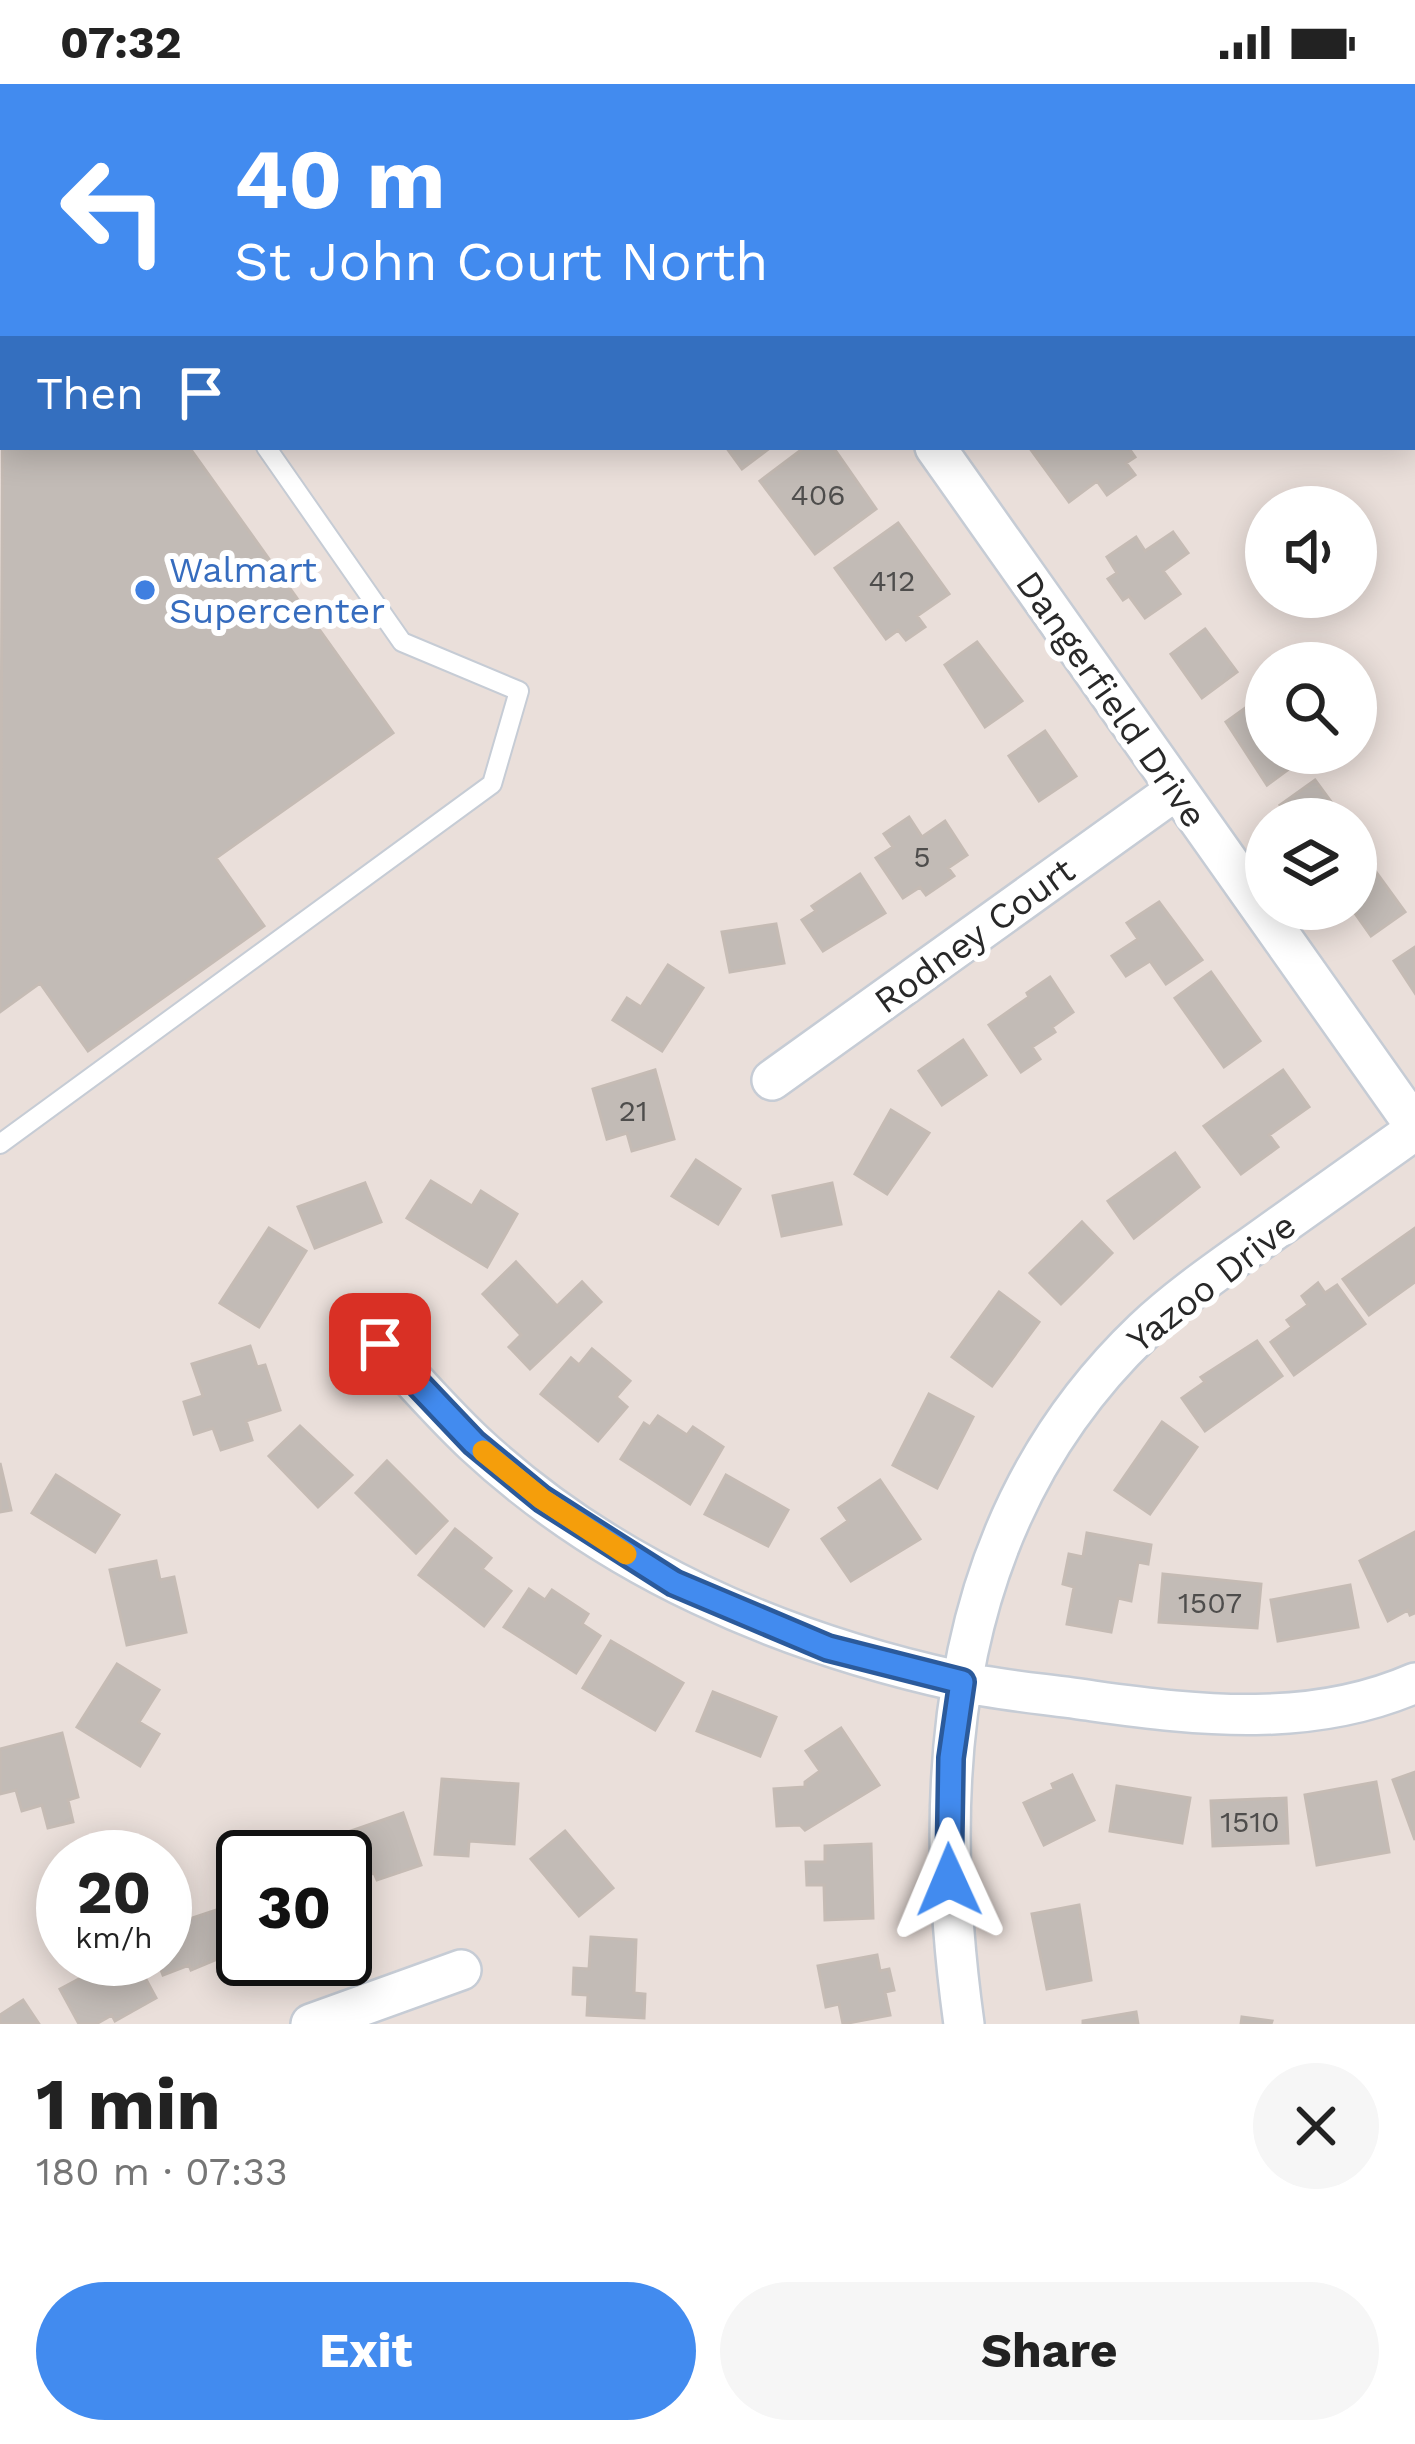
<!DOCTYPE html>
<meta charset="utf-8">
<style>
:root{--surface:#fff;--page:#f6f6f6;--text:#222;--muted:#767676;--accent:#428bef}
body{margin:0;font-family:"Work Sans",sans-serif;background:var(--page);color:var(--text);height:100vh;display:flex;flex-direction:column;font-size:45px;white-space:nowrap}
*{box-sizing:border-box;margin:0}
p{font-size:39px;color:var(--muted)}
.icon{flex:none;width:66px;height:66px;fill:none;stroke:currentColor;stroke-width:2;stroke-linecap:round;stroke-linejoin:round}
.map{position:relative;height:1940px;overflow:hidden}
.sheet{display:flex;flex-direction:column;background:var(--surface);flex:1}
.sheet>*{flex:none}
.guide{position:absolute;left:0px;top:0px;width:1416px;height:366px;box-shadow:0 6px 30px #0003;background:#428bef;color:#fff;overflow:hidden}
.fabs{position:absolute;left:1245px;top:402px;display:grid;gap:24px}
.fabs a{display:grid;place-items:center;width:132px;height:132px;border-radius:50%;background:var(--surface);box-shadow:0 6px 30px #0003;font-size:60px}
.speed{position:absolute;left:36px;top:1746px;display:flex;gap:24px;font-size:60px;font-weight:700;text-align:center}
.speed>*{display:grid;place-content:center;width:156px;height:156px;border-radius:50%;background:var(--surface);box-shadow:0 6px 30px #0003;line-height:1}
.speed small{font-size:30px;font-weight:400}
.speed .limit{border:6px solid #111;border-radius:18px;background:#fff;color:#111}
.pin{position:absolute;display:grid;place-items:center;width:102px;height:102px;color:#fff;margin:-51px;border-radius:24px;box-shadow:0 6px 18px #0006}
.me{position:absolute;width:132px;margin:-66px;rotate:359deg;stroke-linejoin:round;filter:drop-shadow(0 0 9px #0008)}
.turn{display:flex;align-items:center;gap:42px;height:252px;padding:0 36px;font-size:54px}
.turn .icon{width:156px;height:156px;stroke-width:2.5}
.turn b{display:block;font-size:84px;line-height:102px}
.then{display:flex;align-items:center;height:114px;padding:0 36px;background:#0003;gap:24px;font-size:45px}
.round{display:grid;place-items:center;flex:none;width:126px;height:126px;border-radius:63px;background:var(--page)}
.summary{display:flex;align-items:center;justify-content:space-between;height:204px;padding:0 36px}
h1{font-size:72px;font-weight:700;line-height:90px}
.button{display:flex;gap:24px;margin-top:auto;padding:24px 36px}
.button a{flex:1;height:138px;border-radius:72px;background:var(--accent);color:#fff;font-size:48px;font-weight:700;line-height:138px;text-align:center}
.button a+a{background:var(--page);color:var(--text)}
.status{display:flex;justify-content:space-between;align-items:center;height:84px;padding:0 60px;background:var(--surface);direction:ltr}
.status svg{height:33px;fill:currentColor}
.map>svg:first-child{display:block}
.building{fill:#c2bbb6;stroke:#c5bbb4;stroke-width:3}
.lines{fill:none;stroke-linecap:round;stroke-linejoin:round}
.lane-casing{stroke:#c6ccd5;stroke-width:22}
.street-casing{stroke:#c6ccd5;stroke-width:44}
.path{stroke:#bebebe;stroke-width:6;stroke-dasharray:9 6;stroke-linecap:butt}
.lane{stroke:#fff;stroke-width:18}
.street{stroke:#fff;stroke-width:39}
.route-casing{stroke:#2b5a9b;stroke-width:30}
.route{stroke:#428bef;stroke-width:21}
.slow{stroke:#f59e0b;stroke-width:21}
.shop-dot{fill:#3f7fe0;stroke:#fff;stroke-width:4.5}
.labels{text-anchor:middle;stroke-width:12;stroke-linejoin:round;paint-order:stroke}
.number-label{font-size:30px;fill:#4e4d4c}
.shop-label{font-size:36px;fill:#366cbe;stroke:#fff;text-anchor:start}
.street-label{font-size:36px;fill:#282828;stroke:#fff}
</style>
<div class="status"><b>07:32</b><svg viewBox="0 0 49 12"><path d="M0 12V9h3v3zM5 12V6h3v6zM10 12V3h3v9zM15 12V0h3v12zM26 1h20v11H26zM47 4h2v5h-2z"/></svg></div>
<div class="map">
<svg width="1415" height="1940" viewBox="0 0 1415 1940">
<rect width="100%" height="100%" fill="#eadfda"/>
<path class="building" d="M565,0H656L563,3Z
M1085,0H1195L1197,3H1087Z
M1415,37V149L1413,151V38Z
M3,254V363H189L393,649L216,774L264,842L88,967L40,899L0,928Z
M726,363H771L742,385Z
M805,363H833L876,425L815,470L760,397Z
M1029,363H1128L1135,373L1126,379L1135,391L1107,411L1097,397L1069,418Z
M898,439L949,510L917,532L925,543L906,556L898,546L886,555L835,484Z
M1173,448L1188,469L1163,487L1180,510L1145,534L1129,512L1123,516L1108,495L1117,489L1107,473L1136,453L1145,467Z
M1205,545L1237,588L1202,614L1171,570Z
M977,558L1022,617L985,643L945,581Z
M1255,617L1266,631V669H1297L1301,676L1267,701L1226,638Z
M1045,647L1076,692L1039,717L1009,672Z
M1315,696L1343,734L1290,735L1280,721Z
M909,733L922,753L945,737L967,771L948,784L954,792L926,811L920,803L903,814L876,774L893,763L884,750Z
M1373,784L1405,828L1371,852L1352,825H1356V796Z
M860,790L885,829L823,867L802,836L816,827L812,822Z
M1159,818L1202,876L1166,900L1150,877L1126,892L1112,872L1138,855L1127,839Z
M776,840L784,879L730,888L722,848Z
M1415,863V909L1394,877Z
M668,881L703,904L662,967L613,936L627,914L641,923Z
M1211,888L1260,957L1224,983L1175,914Z
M1050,893L1073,928L1052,943L1055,948L1032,963L1040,975L1021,988L989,941L1029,913L1027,909Z
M963,956L986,991L942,1021L919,987Z
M655,986L674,1055L632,1067L627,1049L607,1055L593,1005Z
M1283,986L1309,1023L1269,1051L1278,1063L1241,1090L1204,1042Z
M891,1026L929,1049L887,1110L855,1090Z
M1175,1069L1199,1103L1134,1154L1108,1117Z
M696,1076L740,1105L718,1140L672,1112Z
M431,1097L472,1122L481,1107L517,1130L487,1183L407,1134Z
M365,1099L381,1138L315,1164L298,1123Z
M832,1099L841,1140L782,1152L773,1112Z
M1082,1138L1112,1169L1061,1220L1030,1189Z
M269,1144L306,1167L259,1243L220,1219Z
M1415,1144V1198L1369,1231L1343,1195Z
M516,1178L557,1222L582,1198L601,1218L530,1285L509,1263L521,1251L483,1210Z
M1318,1199L1325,1209L1337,1201L1365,1240L1294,1291L1271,1258L1292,1243L1287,1236L1308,1221L1302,1212Z
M999,1208L1039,1238L992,1302L952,1273Z
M1257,1257L1282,1292L1205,1347L1182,1314L1205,1298L1201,1293Z
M250,1262L257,1283L265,1281L280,1326L246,1337L252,1356L221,1366L213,1344L194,1350L184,1318L203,1312L192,1280Z
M592,1265L630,1297L616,1313L627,1323L598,1357L541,1310L571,1274L579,1281Z
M929,1310L973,1333L937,1404L893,1381Z
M658,1332L687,1351L693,1343L723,1363L690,1420L621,1375L644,1339L650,1343Z
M1162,1338L1197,1363L1150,1430L1115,1406Z
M300,1342L352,1391L318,1423L269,1372Z
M387,1377L447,1437L416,1469L356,1409Z
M0,1379L11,1426L0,1428Z
M56,1391L119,1431L95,1468L32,1429Z
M726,1391L788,1426L768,1462L705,1430Z
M880,1396L920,1455L851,1497L822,1455L848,1437L839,1424Z
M455,1445L491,1474L482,1485L511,1507L484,1542L419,1491Z
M1415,1448V1529L1410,1531L1408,1526L1388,1537L1360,1477Z
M1087,1449L1151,1461L1148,1480L1138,1478L1131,1517L1118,1514L1111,1548L1067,1540L1074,1503L1063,1500L1069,1470L1083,1473Z
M156,1477L160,1496L174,1493L186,1548L127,1561L110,1486Z
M1163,1490L1261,1500L1257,1544L1159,1538Z
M1350,1501L1358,1543L1278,1557L1271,1516Z
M529,1505L545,1516L552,1506L588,1530L582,1540L600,1552L576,1589L504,1543Z
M611,1557L683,1599L655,1646L583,1604Z
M117,1580L159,1606L139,1638L159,1650L140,1682L77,1643Z
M713,1608L776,1633L760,1672L697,1647Z
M841,1644L879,1701L805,1746L800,1741L777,1742L774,1705L805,1703V1698L820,1687L806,1667Z
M62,1649L78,1713L68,1716L73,1738L48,1744L42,1721L22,1727L16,1706L0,1710V1665Z
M1415,1688V1756L1393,1696Z
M1072,1691L1094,1736L1044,1761L1024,1719L1054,1705L1052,1700Z
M442,1695L518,1700L514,1760L469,1757L468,1772L435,1770Z
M1376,1698L1389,1768L1317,1781L1305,1711Z
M1117,1702L1190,1714L1182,1759L1110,1747Z
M1286,1714L1288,1759L1213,1762L1211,1717Z
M403,1729L421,1781L377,1796L374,1789L345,1799V1773H335L328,1755Z
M565,1747L613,1804L579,1832L531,1775Z
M871,1760L873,1834L825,1836L824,1801H807L806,1778H825V1762Z
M1079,1821L1091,1896L1047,1905L1032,1830Z
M222,1824L239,1866L191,1886L189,1881L163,1891L157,1875H165V1843Z
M591,1853L636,1856L634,1909L645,1910L644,1934L587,1931L588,1911L573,1910L574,1884L589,1885Z
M877,1871L880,1887L889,1885L894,1906L885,1908L890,1931L843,1940L839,1920L826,1923L818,1882Z
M101,1875H135L156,1914L115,1937L112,1931L96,1940H79L60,1905L105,1881Z
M23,1916L39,1940H0V1931Z
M1136,1928L1138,1940H1083V1937Z
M1242,1933L1272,1937L1271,1940H1241Z"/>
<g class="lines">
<g class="lane-casing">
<path id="lane" d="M169,0L171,3
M1307,0H1317
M0,205L3,203
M0,1060L492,700L519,607L402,558L266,363"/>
</g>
<g class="street-casing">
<path id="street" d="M935,363L1415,1042
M772,996L1176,706
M380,1260C411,1293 441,1328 474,1359C608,1484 780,1558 958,1597C1002,1607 1048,1610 1093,1617C1201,1632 1312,1644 1415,1599
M311,1940L461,1886
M964,1940C929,1688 949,1432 1144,1246C1179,1213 1220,1185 1259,1157C1311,1120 1363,1083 1415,1046"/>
</g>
<path class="path" d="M1408,3L1413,0"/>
<use href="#lane" class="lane"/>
<use href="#street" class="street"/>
</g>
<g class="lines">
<g class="route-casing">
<path id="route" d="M380,1260L474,1359L542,1415L674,1499L828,1564L962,1598L951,1674L949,1796"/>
</g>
<use href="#route" class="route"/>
<path class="slow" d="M483,1367L542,1415L626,1470"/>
</g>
<circle class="shop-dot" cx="145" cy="506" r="12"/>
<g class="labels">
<g class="number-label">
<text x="818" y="421">406</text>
<text x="892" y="507">412</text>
<text x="922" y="783">5</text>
<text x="633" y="1037">21</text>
<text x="1210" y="1529">1507</text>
<text x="1250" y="1748">1510</text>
</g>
<g class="shop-label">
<text x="169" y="498">Walmart<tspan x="169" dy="41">Supercenter</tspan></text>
</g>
<g class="street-label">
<text transform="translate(1112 615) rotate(55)" y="13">Dangerfield Drive</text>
<text transform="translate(974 851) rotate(-36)" y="13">Rodney Court</text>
<text transform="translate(1211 1198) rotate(-38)" y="13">Yazoo Drive</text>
</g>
</g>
</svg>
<div class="fabs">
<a><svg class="icon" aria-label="sound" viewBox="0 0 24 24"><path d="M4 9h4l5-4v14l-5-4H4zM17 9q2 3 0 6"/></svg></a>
<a><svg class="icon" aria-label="search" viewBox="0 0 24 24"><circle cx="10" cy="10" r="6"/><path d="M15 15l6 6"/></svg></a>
<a><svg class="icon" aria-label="layers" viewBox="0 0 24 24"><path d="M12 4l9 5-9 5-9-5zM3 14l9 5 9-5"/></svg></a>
</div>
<div class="speed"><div>20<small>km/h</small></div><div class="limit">30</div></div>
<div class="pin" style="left:380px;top:1260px;background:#d93025"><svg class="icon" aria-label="arrive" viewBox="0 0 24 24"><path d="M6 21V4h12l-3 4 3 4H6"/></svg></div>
<svg class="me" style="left:949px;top:1796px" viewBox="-20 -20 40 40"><path d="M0-17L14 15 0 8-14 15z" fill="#428bef" stroke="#fff" stroke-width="4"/></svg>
<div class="guide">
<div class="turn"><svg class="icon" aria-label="left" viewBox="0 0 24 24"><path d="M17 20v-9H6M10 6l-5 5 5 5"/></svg><div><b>40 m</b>St John Court North</div></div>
<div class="then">Then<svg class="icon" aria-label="arrive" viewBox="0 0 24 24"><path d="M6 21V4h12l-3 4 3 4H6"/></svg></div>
</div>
</div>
<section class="sheet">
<div class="summary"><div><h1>1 min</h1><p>180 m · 07:33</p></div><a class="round"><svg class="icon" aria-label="close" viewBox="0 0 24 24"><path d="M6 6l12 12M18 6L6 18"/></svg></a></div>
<div class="button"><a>Exit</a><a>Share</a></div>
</section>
